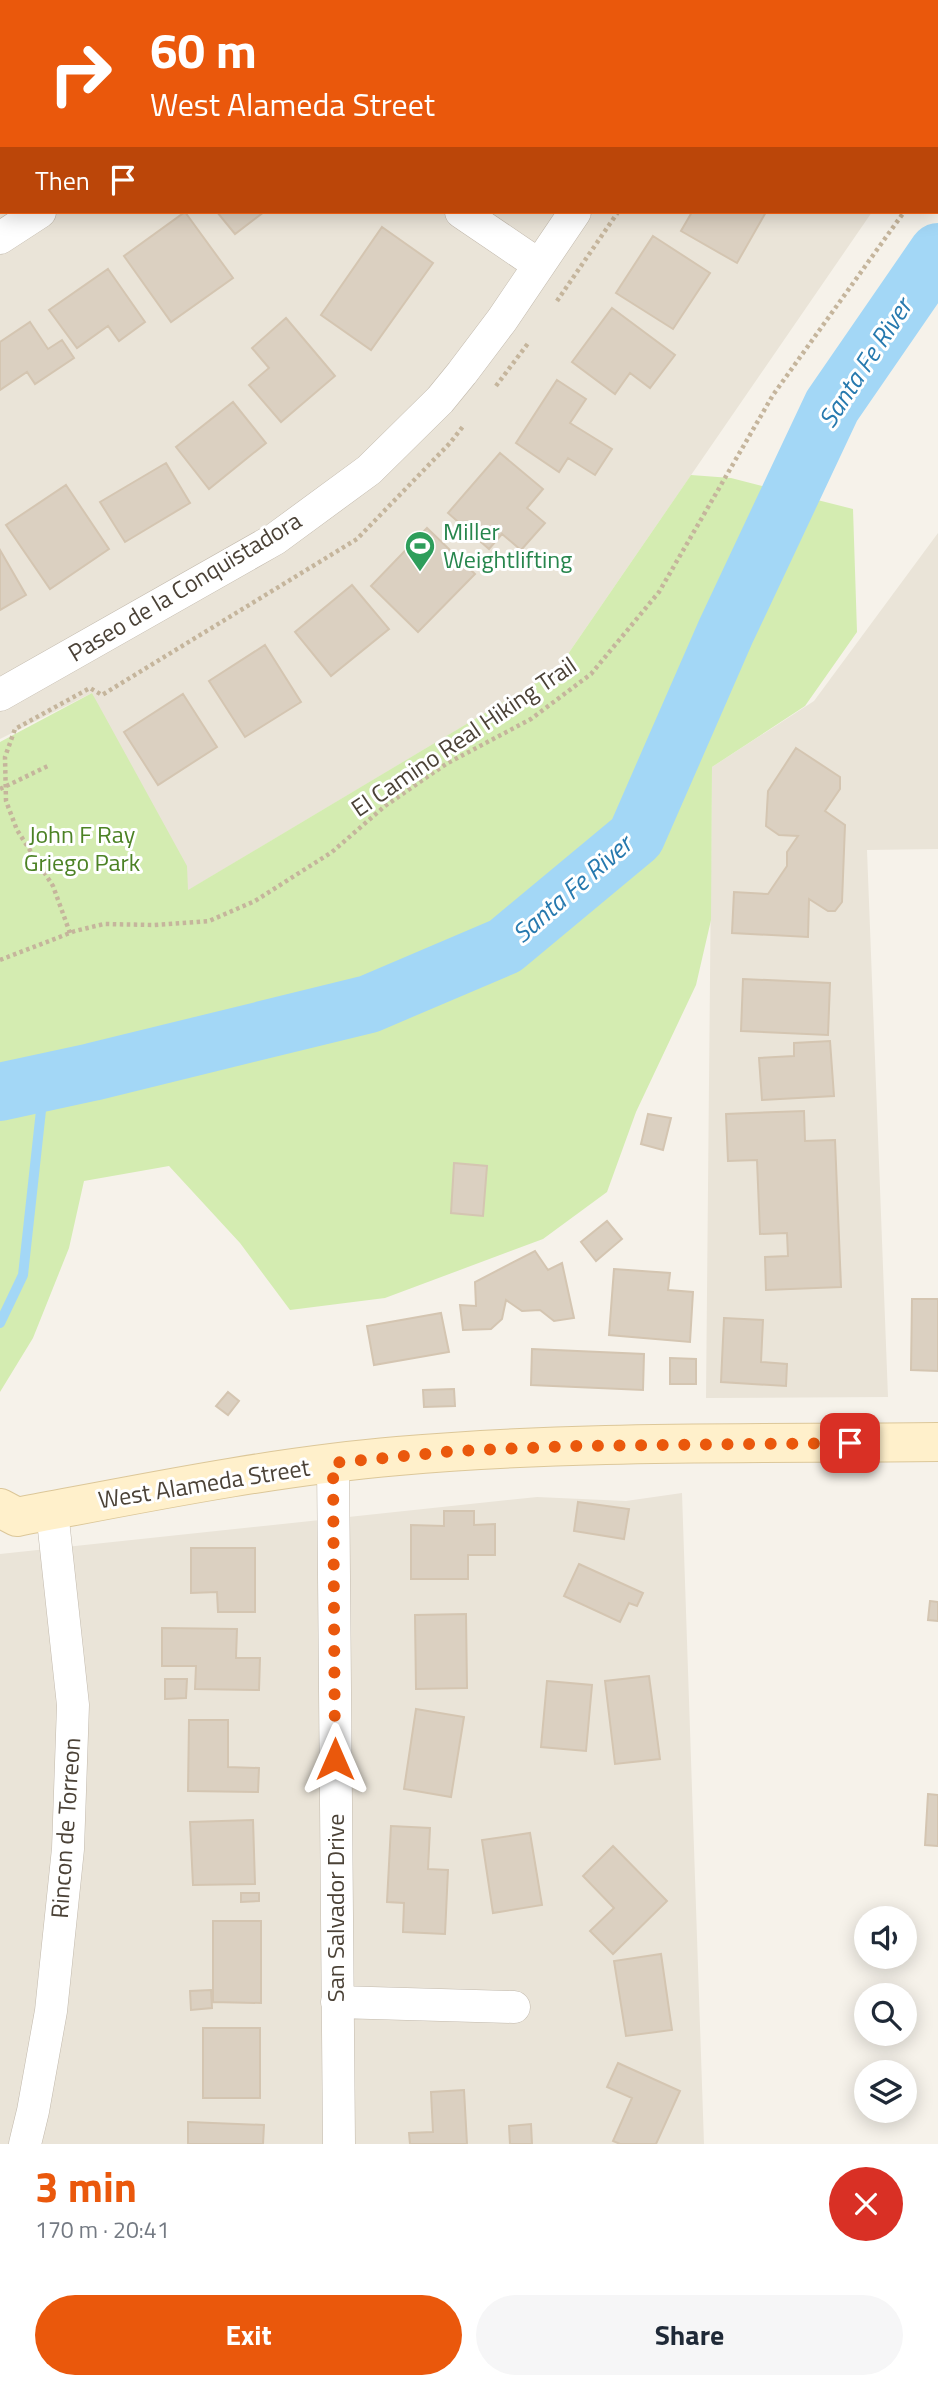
<!DOCTYPE html>
<meta charset="utf-8">
<style>
:root{--surface:#fff;--page:#f6f6f7;--text:#1f2937;--muted:#747a83;--accent:#ea580c}
body{margin:0;font-family:"Titillium Web",sans-serif;background:var(--page);color:var(--text);height:100vh;display:flex;flex-direction:column;font-size:26px;white-space:nowrap}
*{box-sizing:border-box;margin:0}
p{font-size:23px;color:var(--muted)}
.icon{flex:none;width:38px;height:38px;fill:none;stroke:currentColor;stroke-width:2;stroke-linecap:round;stroke-linejoin:round}
.map{position:relative;height:2144px;overflow:hidden}
.side{display:flex;flex-direction:column;background:var(--surface);flex:1}
.side>*{flex:none}
.top-card{position:absolute;left:0px;top:0px;width:938px;height:214px;box-shadow:0 4px 18px #0003;background:#ea580c;color:#fff;overflow:hidden}
.tools{position:absolute;left:854px;top:1906px;display:grid;gap:14px}
.tools a{display:grid;place-items:center;width:63px;height:63px;border-radius:50%;background:var(--surface);box-shadow:0 4px 18px #0003;font-size:35px}
.pin{position:absolute;display:grid;place-items:center;width:60px;height:60px;color:#fff;margin:-30px;border-radius:14px;box-shadow:0 4px 10px #0006}
.me{position:absolute;width:77px;margin:-38px;rotate:0deg;stroke-linejoin:round;filter:drop-shadow(0 0 5px #0008)}
.turn{display:flex;align-items:center;gap:24px;height:147px;padding:0 35px;font-size:32px}
.turn .icon{width:91px;height:91px;stroke-width:2.5}
.turn b{display:block;font-size:49px;line-height:60px}
.then{display:flex;align-items:center;height:66px;padding:0 35px;background:#0003;gap:14px;font-size:26px}
.round{display:grid;place-items:center;flex:none;width:74px;height:74px;border-radius:37px;background:var(--page)}
.headline{display:flex;align-items:center;justify-content:space-between;height:119px;padding:0 35px}
h1{font-size:42px;font-weight:700;line-height:52px;color:var(--accent)}
.cta{display:flex;gap:14px;margin-top:auto;padding:14px 35px}
.cta a{flex:1;height:80px;border-radius:42px;background:var(--accent);color:#fff;font-size:28px;font-weight:700;line-height:80px;text-align:center}
.cta a+a{background:var(--page);color:var(--text)}
.map>svg:first-child{display:block}
.residential{fill:#eae4d8}
.green{fill:#d4ecb1}
.lines{fill:none;stroke-linecap:round;stroke-linejoin:round}
.stream{stroke:#a3d7f6;stroke-width:10}
.river{stroke:#a3d7f6;stroke-width:58}
.building{fill:#dbd0c1;stroke:#d4c5b1;stroke-width:2}
.street-casing{stroke:#c2b9ac;stroke-width:33}
.secondary-casing{stroke:#dcc799;stroke-width:40}
.path{stroke:#c5b59c;stroke-width:4.5;stroke-dasharray:3.5 3.5;stroke-linecap:butt}
.street{stroke:#fff;stroke-width:32}
.secondary{stroke:#fff0cb;stroke-width:38}
.route{stroke:#ea580c;stroke-width:12;stroke-dasharray:0 21.6}
.labels{text-anchor:middle;stroke-width:6;stroke-linejoin:round;paint-order:stroke}
.leisure-label{font-size:24px;fill:#27864d;stroke:#fff;text-anchor:start}
.street-label{font-size:24px;fill:#4b4237;stroke:#fff}
.park-label{font-size:24px;fill:#4c8225;stroke:#fff}
.water-label{font-size:26px;font-style:italic;fill:#2679ae;stroke:#fff}
</style>
<div class="map">
<svg width="938" height="2144" viewBox="0 0 938 2144">
<rect width="100%" height="100%" fill="#f6f2ea"/>
<path class="residential" d="M0,0H938V117L936,119V2H2V212H872L557,670L187,891L92,693L0,739Z
M938,533V849L867,850L888,1397L706,1398L712,767L814,701Z
M682,1493L704,2144H0V1554L537,1497L626,1501Z"/>
<path class="green" d="M691,475L731,478L853,509L857,632L805,706L712,767L711,920L696,985L636,1112L607,1192L543,1239L385,1298L290,1310L240,1243L169,1166L84,1181L69,1248L33,1338L0,1392V742L92,693L187,866L188,890L557,670Z"/>
<g class="lines">
<path class="stream" d="M0,1323L23,1275L44,1083"/>
<path class="river" d="M0,1092L92,1072L369,1004L505,946L636,837L726,631L832,406L938,252"/>
</g>
<path class="building" d="M185,212L233,278L171,322L124,256Z
M217,212H264L235,234Z
M692,212H766L737,263L681,231Z
M382,227L433,263L371,350L321,315Z
M653,236L710,273L673,329L616,293Z
M108,269L145,322L119,341L108,326L77,348L49,310Z
M612,308L675,355L650,388L630,373L615,394L572,362Z
M286,318L335,376L281,422L249,385L269,368L252,348Z
M30,322L48,349L62,340L74,358L35,384L27,372L0,390V342Z
M557,380L586,399L570,423L612,449L595,475L568,458L559,472L516,443Z
M233,402L266,443L209,489L176,447Z
M500,453L543,489L527,508L545,523L521,550L502,534L489,549L448,513Z
M166,463L190,503L125,542L100,502Z
M66,485L109,549L50,589L6,525Z
M427,528L475,574L418,632L371,586Z
M0,550L26,595L0,610Z
M352,585L389,629L331,676L295,632Z
M265,645L301,702L245,737L209,681Z
M183,694L217,747L158,785L124,732Z
M796,748L840,777V789L825,811L845,825L842,902L835,911H828L809,899L808,937L732,933L734,892L768,894L787,866V852L798,836L779,835L766,826L768,791Z
M743,979L830,983L828,1035L741,1031Z
M830,1041L834,1096L762,1100L759,1058L794,1056V1043Z
M804,1111L805,1141L835,1140L841,1287L766,1290L765,1257L788,1256L787,1233L760,1234L757,1160L728,1161L726,1114Z
M648,1114L671,1118L663,1150L641,1144Z
M454,1163L487,1166L483,1216L451,1213Z
M607,1221L622,1239L596,1261L581,1242Z
M535,1251L548,1270L562,1263L574,1318L554,1321L540,1310L522,1311L506,1300L502,1319L491,1329L463,1330L460,1305L476,1306L475,1282Z
M614,1269L670,1273L668,1290L693,1292L690,1342L609,1335Z
M912,1299H938V1371L911,1370Z
M441,1313L449,1352L374,1365L367,1326Z
M724,1318L763,1320L761,1362L787,1364L786,1386L721,1382Z
M532,1349L644,1354L643,1390L531,1385Z
M670,1358L696,1359V1384H670Z
M454,1389L455,1406L424,1407L423,1390Z
M228,1392L239,1401L228,1415L216,1406Z
M578,1502L629,1509L624,1539L574,1531Z
M444,1511H474V1525L495,1524V1555H468V1579H411V1525L444,1526Z
M191,1548H255V1612H218L217,1592L191,1593Z
M579,1564L643,1593L637,1606L629,1603L620,1622L564,1596Z
M930,1601L938,1602V1621L928,1620Z
M466,1614L467,1688L416,1689L415,1615Z
M162,1628L237,1629L236,1658H260L259,1690L195,1689L196,1666H162Z
M649,1676L660,1759L615,1764L605,1681Z
M165,1679H187L186,1698L165,1699Z
M547,1681L592,1685L586,1751L541,1747Z
M416,1709L464,1717L451,1797L404,1789Z
M189,1720H228V1767L259,1768L258,1792L188,1791Z
M928,1794L938,1795V1846L925,1845Z
M253,1820L255,1884L193,1885L190,1822Z
M391,1826L430,1828L428,1869L448,1870L445,1934L403,1932L404,1903L387,1902Z
M530,1833L542,1905L493,1913L482,1840Z
M613,1846L667,1901L613,1954L590,1931L614,1908L583,1876Z
M241,1893H259V1901L241,1902Z
M213,1921H261V2003L213,2002Z
M661,1954L672,2030L626,2036L614,1961Z
M211,1990L212,2008L191,2010L190,1991Z
M203,2028H260V2098H203Z
M618,2063L680,2091L656,2144H620L613,2141L632,2098L607,2087Z
M464,2090L467,2144H410L409,2133L433,2132L431,2092Z
M188,2122L264,2125L263,2144H188Z
M531,2124L532,2144H510L509,2126Z"/>
<g class="lines">
<g class="street-casing">
<path id="street" d="M272,0L273,2
M722,2L723,0
M461,212L539,265
M0,238L40,212
M0,695L275,539L369,470L440,400L462,373L502,320L575,212
M333,1463L339,2144
M337,2002L514,2007
M25,2144L33,2111L51,2011L68,1849L73,1705L52,1511"/>
</g>
<g class="secondary-casing">
<path id="secondary" d="M0,1508L17,1517C144,1493 270,1467 398,1456C578,1440 758,1444 938,1442"/>
</g>
<path class="path" d="M771,2L773,0
M936,166L938,163
M557,301L618,212
M496,386L529,342
M0,789L50,765
M70,933L53,886L17,830L6,801L5,757L15,729L90,688L102,695L357,539L450,443L464,425
M0,960L75,931L104,924L154,925L209,921L255,901L332,852L385,806L446,764L531,719L591,674L659,592L773,395L904,212"/>
<use href="#street" class="street"/>
<use href="#secondary" class="secondary"/>
</g>
<g class="lines">
<path class="route" d="M335,1759L333,1463L455,1451L574,1446L850,1443"/>
</g>
<defs>
<g id="stadium-pin" transform="scale(1.575)"><path d="M0 17L-7.5 6A9.5 9.5 0 1 1 7.5 6Z" fill="#2e9e5b" stroke="#fff"/><path d="M0-5a6.5 5 0 1 0 0 10a6.5 5 0 1 0 0-10ZM-3.5-1.8h7v3.6h-7Z" fill="#fff"/></g>
</defs>
<g fill-rule="evenodd">
<use href="#stadium-pin" x="420" y="546"/>
</g>
<g class="labels">
<g class="leisure-label">
<text x="443" y="540">Miller<tspan x="443" dy="28">Weightlifting</tspan></text>
</g>
<g class="street-label">
<text transform="translate(185 587) rotate(-31)" y="8">Paseo de la Conquistadora</text>
<text transform="translate(464 737) rotate(-34)" y="8">El Camino Real Hiking Trail</text>
<text transform="translate(204 1484) rotate(-9)" y="8">West Alameda Street</text>
<text transform="translate(66 1828) rotate(-86)" y="8">Rincon de Torreon</text>
<text transform="translate(336 1908) rotate(-90)" y="8">San Salvador Drive</text>
</g>
<g class="park-label">
<text x="82" y="843">John F Ray<tspan x="82" dy="28">Griego Park</tspan></text>
</g>
<g class="water-label">
<text transform="translate(865 363) rotate(-57)" y="9">Santa Fe River</text>
<text transform="translate(572 889) rotate(-41)" y="9">Santa Fe River</text>
</g>
</g>
</svg>
<div class="tools">
<a><svg class="icon" aria-label="sound" viewBox="0 0 24 24"><path d="M4 9h4l5-4v14l-5-4H4zM17 9q2 3 0 6"/></svg></a>
<a><svg class="icon" aria-label="search" viewBox="0 0 24 24"><circle cx="10" cy="10" r="6"/><path d="M15 15l6 6"/></svg></a>
<a><svg class="icon" aria-label="layers" viewBox="0 0 24 24"><path d="M12 4l9 5-9 5-9-5zM3 14l9 5 9-5"/></svg></a>
</div>
<div class="pin" style="left:850px;top:1443px;background:#d93025"><svg class="icon" aria-label="arrive" viewBox="0 0 24 24"><path d="M6 21V4h12l-3 4 3 4H6"/></svg></div>
<svg class="me" style="left:335px;top:1759px" viewBox="-20 -20 40 40"><path d="M0-17L14 15 0 8-14 15z" fill="#ea580c" stroke="#fff" stroke-width="4"/></svg>
<div class="top-card">
<div class="turn"><svg class="icon" aria-label="right" viewBox="0 0 24 24"><path d="M7 20v-9h11M14 6l5 5-5 5"/></svg><div><b>60 m</b>West Alameda Street</div></div>
<div class="then">Then<svg class="icon" aria-label="arrive" viewBox="0 0 24 24"><path d="M6 21V4h12l-3 4 3 4H6"/></svg></div>
</div>
</div>
<section class="side">
<div class="headline"><div><h1>3 min</h1><p>170 m · 20:41</p></div><a class="round" style="background:#d93025;color:#fff"><svg class="icon" aria-label="close" viewBox="0 0 24 24"><path d="M6 6l12 12M18 6L6 18"/></svg></a></div>
<div class="cta"><a>Exit</a><a>Share</a></div>
</section>
